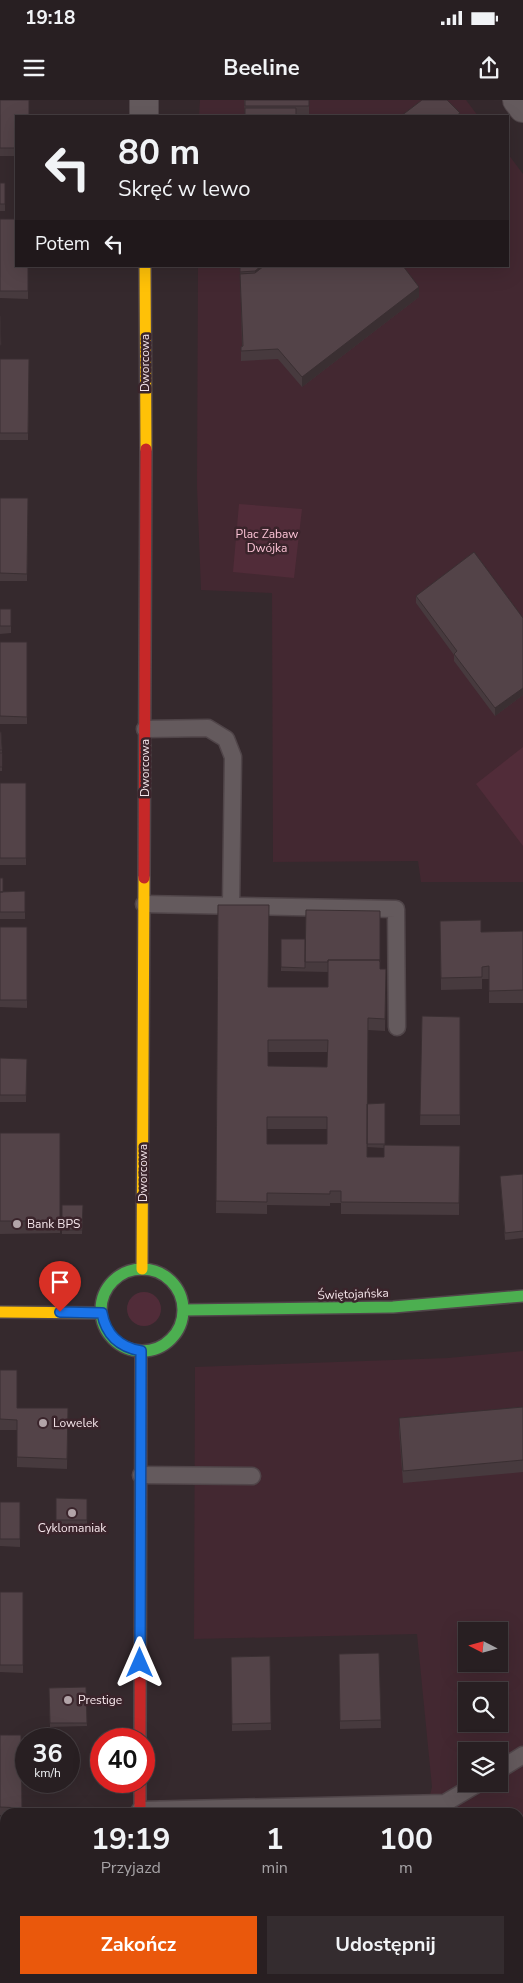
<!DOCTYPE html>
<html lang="pl">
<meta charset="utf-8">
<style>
:root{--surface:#281f22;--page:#342c2f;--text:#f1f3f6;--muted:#a5a2a5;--line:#443d40;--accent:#ea580c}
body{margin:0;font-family:"Nunito Sans",sans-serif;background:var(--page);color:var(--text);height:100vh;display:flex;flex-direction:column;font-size:19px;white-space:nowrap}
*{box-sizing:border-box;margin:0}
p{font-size:16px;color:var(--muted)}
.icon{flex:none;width:28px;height:28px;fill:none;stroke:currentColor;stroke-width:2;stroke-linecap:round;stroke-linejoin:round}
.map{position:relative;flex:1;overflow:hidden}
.sheet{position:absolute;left:0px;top:1708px;width:524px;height:176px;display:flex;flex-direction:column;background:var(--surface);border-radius:15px 15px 0 0;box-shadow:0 5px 20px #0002,0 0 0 1px var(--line)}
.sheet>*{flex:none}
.hud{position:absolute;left:15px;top:15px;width:494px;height:152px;border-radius:0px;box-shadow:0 5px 20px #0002,0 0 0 1px var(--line);background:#281f22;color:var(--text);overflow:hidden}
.needle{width:32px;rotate:276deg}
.buttons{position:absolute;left:458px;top:1522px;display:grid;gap:10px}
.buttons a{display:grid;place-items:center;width:50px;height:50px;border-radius:0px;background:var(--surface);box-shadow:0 5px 20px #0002,0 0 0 1px var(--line);font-size:25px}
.speed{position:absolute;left:15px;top:1628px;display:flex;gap:10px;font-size:25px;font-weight:700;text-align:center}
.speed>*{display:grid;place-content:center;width:65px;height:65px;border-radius:50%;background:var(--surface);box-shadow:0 5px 20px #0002,0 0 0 1px var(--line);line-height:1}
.speed small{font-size:12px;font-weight:400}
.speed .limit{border:8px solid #d22;background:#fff;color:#111}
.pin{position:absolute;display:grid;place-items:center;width:42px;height:42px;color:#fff;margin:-51px -21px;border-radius:50% 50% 50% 0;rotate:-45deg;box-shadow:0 0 5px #0007}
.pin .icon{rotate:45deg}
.me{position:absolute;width:55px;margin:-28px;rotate:0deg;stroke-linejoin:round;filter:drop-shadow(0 0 4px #0008)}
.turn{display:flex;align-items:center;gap:18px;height:105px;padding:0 20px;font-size:22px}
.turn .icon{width:65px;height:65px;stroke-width:2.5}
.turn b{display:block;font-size:35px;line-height:42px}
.then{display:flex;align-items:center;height:48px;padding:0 20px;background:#0003;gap:10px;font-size:19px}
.eta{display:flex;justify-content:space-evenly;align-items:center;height:85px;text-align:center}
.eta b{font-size:30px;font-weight:700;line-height:35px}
.button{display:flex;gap:10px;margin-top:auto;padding:10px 20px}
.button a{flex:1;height:58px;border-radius:0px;background:var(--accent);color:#fff;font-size:20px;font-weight:700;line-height:58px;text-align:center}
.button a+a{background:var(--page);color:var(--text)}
.status{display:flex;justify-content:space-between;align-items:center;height:35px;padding:0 25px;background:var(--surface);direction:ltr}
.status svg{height:14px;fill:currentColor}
header{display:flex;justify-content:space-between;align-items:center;height:65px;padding:0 20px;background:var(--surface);font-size:22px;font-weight:700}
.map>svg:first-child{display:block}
.built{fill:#432831;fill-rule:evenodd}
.green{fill:#512c39}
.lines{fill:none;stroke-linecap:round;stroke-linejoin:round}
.lane-casing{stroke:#504549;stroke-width:19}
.street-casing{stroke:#504549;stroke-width:30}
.fast-casing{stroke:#504549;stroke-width:14}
.slow-casing{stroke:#504549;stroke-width:14}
.jam-casing{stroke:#504549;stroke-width:14}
.lane{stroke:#645a5d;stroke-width:16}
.street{stroke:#645a5d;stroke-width:28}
.fast{stroke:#4caf50;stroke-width:11}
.slow{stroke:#ffc107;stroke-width:11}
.jam{stroke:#c62828;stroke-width:11}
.wall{fill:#473a3e;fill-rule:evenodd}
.shaded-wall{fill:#3a2f32}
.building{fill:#534348;stroke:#3a2f32;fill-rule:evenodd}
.route-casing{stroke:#114b97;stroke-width:12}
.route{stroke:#1a73e8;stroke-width:9}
.poi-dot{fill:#b2a4a8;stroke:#3a242b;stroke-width:2}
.labels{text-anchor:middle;stroke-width:5;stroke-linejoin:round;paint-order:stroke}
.street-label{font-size:12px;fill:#f6e6eb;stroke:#3a242b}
.park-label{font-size:12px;fill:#fac2d4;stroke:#3a242b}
.poi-label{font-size:12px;fill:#f6e6eb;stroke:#3a242b;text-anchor:start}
</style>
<div class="status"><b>19:18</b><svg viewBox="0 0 49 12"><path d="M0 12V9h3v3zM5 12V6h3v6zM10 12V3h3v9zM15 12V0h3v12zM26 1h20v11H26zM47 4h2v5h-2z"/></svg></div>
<header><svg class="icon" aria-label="menu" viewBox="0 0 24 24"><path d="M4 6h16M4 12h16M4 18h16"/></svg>Beeline<svg class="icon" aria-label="share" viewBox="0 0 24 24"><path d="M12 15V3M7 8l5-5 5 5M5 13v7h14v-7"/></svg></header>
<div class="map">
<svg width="523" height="1883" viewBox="0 0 523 1883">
<rect width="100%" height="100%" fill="#35292d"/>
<path class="built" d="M200,0H466L478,16H199Z
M508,54L523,74V782H421L418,761L273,762L272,493L201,490L197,386L198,166H508Z
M523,1251V1883H188V1879H519V1712H426L432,1687L417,1534L194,1539L195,1267L448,1258ZM466,1531H499V1564H466ZM466,1591H499V1624H466ZM466,1651H499V1684H466Z"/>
<path class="green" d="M239,404L302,409L294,478L233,472Z
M523,647V746L476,684Z
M127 1209a17 17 0 1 1 34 0a17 17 0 1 1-34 0Z"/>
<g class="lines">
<g class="lane-casing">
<path id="lane" d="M145,629L208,628L226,639L233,657L231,806
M144,804L396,809L397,927
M141,1375L252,1376
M499,1670L523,1655
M140,1710L445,1703L477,1684"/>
</g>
<g class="street-casing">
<path id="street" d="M144,0V16
M517,0L523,8"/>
</g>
<g class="fast-casing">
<path id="fast" d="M101 1210a41 41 0 1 1 82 0a41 41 0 1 1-82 0Z
M183,1210L393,1207L523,1196
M140,1879V1883"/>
</g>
<g class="slow-casing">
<path id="slow" d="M145,166L146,349
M142,1169L144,778
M0,1212L101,1213"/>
</g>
<g class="jam-casing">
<path id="jam" d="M144,778L146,349
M140,1639L141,1251
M140,1681V1712"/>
</g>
<use href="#lane" class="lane"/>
<use href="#street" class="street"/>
<use href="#fast" class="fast"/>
<use href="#slow" class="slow"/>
<use href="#jam" class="jam"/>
</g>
<path class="wall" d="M0,0L16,16V56H0Z
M244,0H309V16H245Z
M0,83H5V111H0Z
M0,119L28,166V199L0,198Z
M240,166L419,197L302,287L278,259L241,261V247L242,246Z
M0,259H29L28,340H0Z
M0,398H28L27,481H0Z
M416,496L523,518V595L495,616L454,561V555L416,503Z
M0,509H11V533L0,534Z
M0,542H27V624H0Z
M0,632L2,650V671H0Z
M0,683H26V765H0Z
M0,778L3,792L25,791V819H0Z
M218,805L268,887H328V872L281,871V839L380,869H386L385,931L368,930L367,1020L385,1003V1045L460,1046L459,1115L341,1114V1103H330V1106L267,1105V1114L216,1113ZM268,952H327V967L268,966ZM267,1029H327V1044H267ZM367,1047L384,1048V1057H367Z
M440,821L481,832L523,831V903H489V879H482V889L441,890Z
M0,827H27V908L0,907Z
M422,916L460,917V1025H420Z
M0,958L27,959L26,1002H0Z
M0,1033H60V1133L0,1134Z
M523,1074V1138L505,1140L500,1076Z
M62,1105H83L82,1134H62Z
M0,1270L17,1308H68L67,1369L17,1367V1330H0Z
M523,1307V1372L403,1383L399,1330V1318Z
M56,1398L87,1399V1424H56Z
M0,1402H20V1447L0,1446Z
M0,1492H23V1573L0,1572Z
M379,1553L381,1628L340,1629L339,1554Z
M270,1556L271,1630L232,1631L231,1557Z
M86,1587L87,1626L50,1627L49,1588Z
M0,1635H21L22,1712H5V1715H0Z
M0,1776H5V1856H0Z"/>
<path class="shaded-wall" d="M261,166H278L255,183V171Z
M419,187V197L302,287V277Z
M523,588V595L495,616V608Z"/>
<path class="building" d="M0,0H29V16H16V48H0Z
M245,0H309V6H245Z
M422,0H447L460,13L456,16H401Z
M245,8H296V16H245Z
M0,83H5V104H0Z
M0,119H16V166H28V191H0Z
M240,166H261L255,171L240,172Z
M264,166H403L419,187L302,277L278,249L241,251V247L243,246L240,174L255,173Z
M0,216L1,245H0Z
M0,259H29L28,333H0Z
M0,398H28L27,474L0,473Z
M474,452L523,518V588L495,608L454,554L457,551L416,496Z
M0,509H11V526H0Z
M0,542H27V617L0,616Z
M0,632H1L2,650H0Z
M0,653H2V667H0Z
M0,683H26V758H0Z
M0,778H3V792H0Z
M25,791V812H0V792Z
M218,805H269L268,887H328V860H380V869H386L385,919L368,918L367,1057H384V1045L460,1046L459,1103L341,1102V1091H330V1094L267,1093V1102L216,1101ZM268,940H328L327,967L268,966ZM267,1017H327V1044H267Z
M306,810L380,811V862V860H328V862H305Z
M481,820V832L523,831V890L489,891V866L482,867V877L441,878L440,821Z
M0,827H27V900H0Z
M281,839H305V868L281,867Z
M422,916L460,917V1015H420Z
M0,958L27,959L26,995H0Z
M385,1003V1044H367V1004Z
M0,1033H60V1121H0Z
M523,1074V1131L505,1133L500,1076Z
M62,1105H83L82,1130H62Z
M0,1270H17V1308H68L67,1359L17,1357V1320L0,1319Z
M523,1307V1360L403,1371L399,1318Z
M56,1398L87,1399V1420H56Z
M0,1402H20V1439H0Z
M0,1492H23V1565H0Z
M379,1553L381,1620L340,1621L339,1554Z
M270,1556L271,1623L232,1624L231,1557Z
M86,1587L87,1623H50L49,1588Z
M0,1635H21L22,1708L0,1707Z
M0,1776H5V1849H0Z
M194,1879H290V1883H198V1882H194Z"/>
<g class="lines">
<g class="route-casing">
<path id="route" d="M60,1212L102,1213C106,1235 119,1247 141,1251L140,1563"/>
</g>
<use href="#route" class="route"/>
</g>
<g class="poi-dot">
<circle cx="17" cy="1124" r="5"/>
<circle cx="43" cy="1323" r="5"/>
<circle cx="72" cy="1413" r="5"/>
<circle cx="68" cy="1600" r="5"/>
</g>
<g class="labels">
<g class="street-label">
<text transform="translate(145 263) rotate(-90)" y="4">Dworcowa</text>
<text transform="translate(145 668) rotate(-90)" y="4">Dworcowa</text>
<text transform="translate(143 1073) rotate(-90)" y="4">Dworcowa</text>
<text transform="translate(353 1194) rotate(-2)" y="4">Świętojańska</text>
</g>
<g class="park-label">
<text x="267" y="438">Plac Zabaw<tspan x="267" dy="14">Dwójka</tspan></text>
</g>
<g class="poi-label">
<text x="27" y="1128">Bank BPS</text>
<text x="53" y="1327">Lowelek</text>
<text x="72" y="1432" text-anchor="middle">Cyklomaniak</text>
<text x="78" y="1604">Prestige</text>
</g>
</g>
</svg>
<div class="buttons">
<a><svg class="needle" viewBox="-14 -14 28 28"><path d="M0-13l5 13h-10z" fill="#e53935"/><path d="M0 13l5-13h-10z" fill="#a5a2a5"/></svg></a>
<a><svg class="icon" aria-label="search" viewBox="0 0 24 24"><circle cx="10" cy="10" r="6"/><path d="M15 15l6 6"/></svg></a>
<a><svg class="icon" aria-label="layers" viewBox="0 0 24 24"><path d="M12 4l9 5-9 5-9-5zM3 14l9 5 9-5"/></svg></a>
</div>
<div class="speed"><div>36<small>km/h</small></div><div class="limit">40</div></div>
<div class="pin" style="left:60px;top:1212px;background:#d93025"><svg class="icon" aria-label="arrive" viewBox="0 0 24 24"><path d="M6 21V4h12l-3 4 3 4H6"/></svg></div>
<svg class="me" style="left:140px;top:1563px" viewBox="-20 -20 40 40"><path d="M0-17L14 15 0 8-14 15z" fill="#1a73e8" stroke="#fff" stroke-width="4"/></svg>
<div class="hud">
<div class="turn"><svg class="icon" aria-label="left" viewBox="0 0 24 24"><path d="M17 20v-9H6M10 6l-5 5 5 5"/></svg><div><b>80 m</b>Skręć w lewo</div></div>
<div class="then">Potem<svg class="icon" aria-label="left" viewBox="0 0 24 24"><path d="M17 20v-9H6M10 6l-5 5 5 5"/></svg></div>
</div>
<section class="sheet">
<div class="eta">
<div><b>19:19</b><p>Przyjazd</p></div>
<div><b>1</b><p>min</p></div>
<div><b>100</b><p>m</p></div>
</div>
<div class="button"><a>Zakończ</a><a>Udostępnij</a></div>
</section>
</div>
